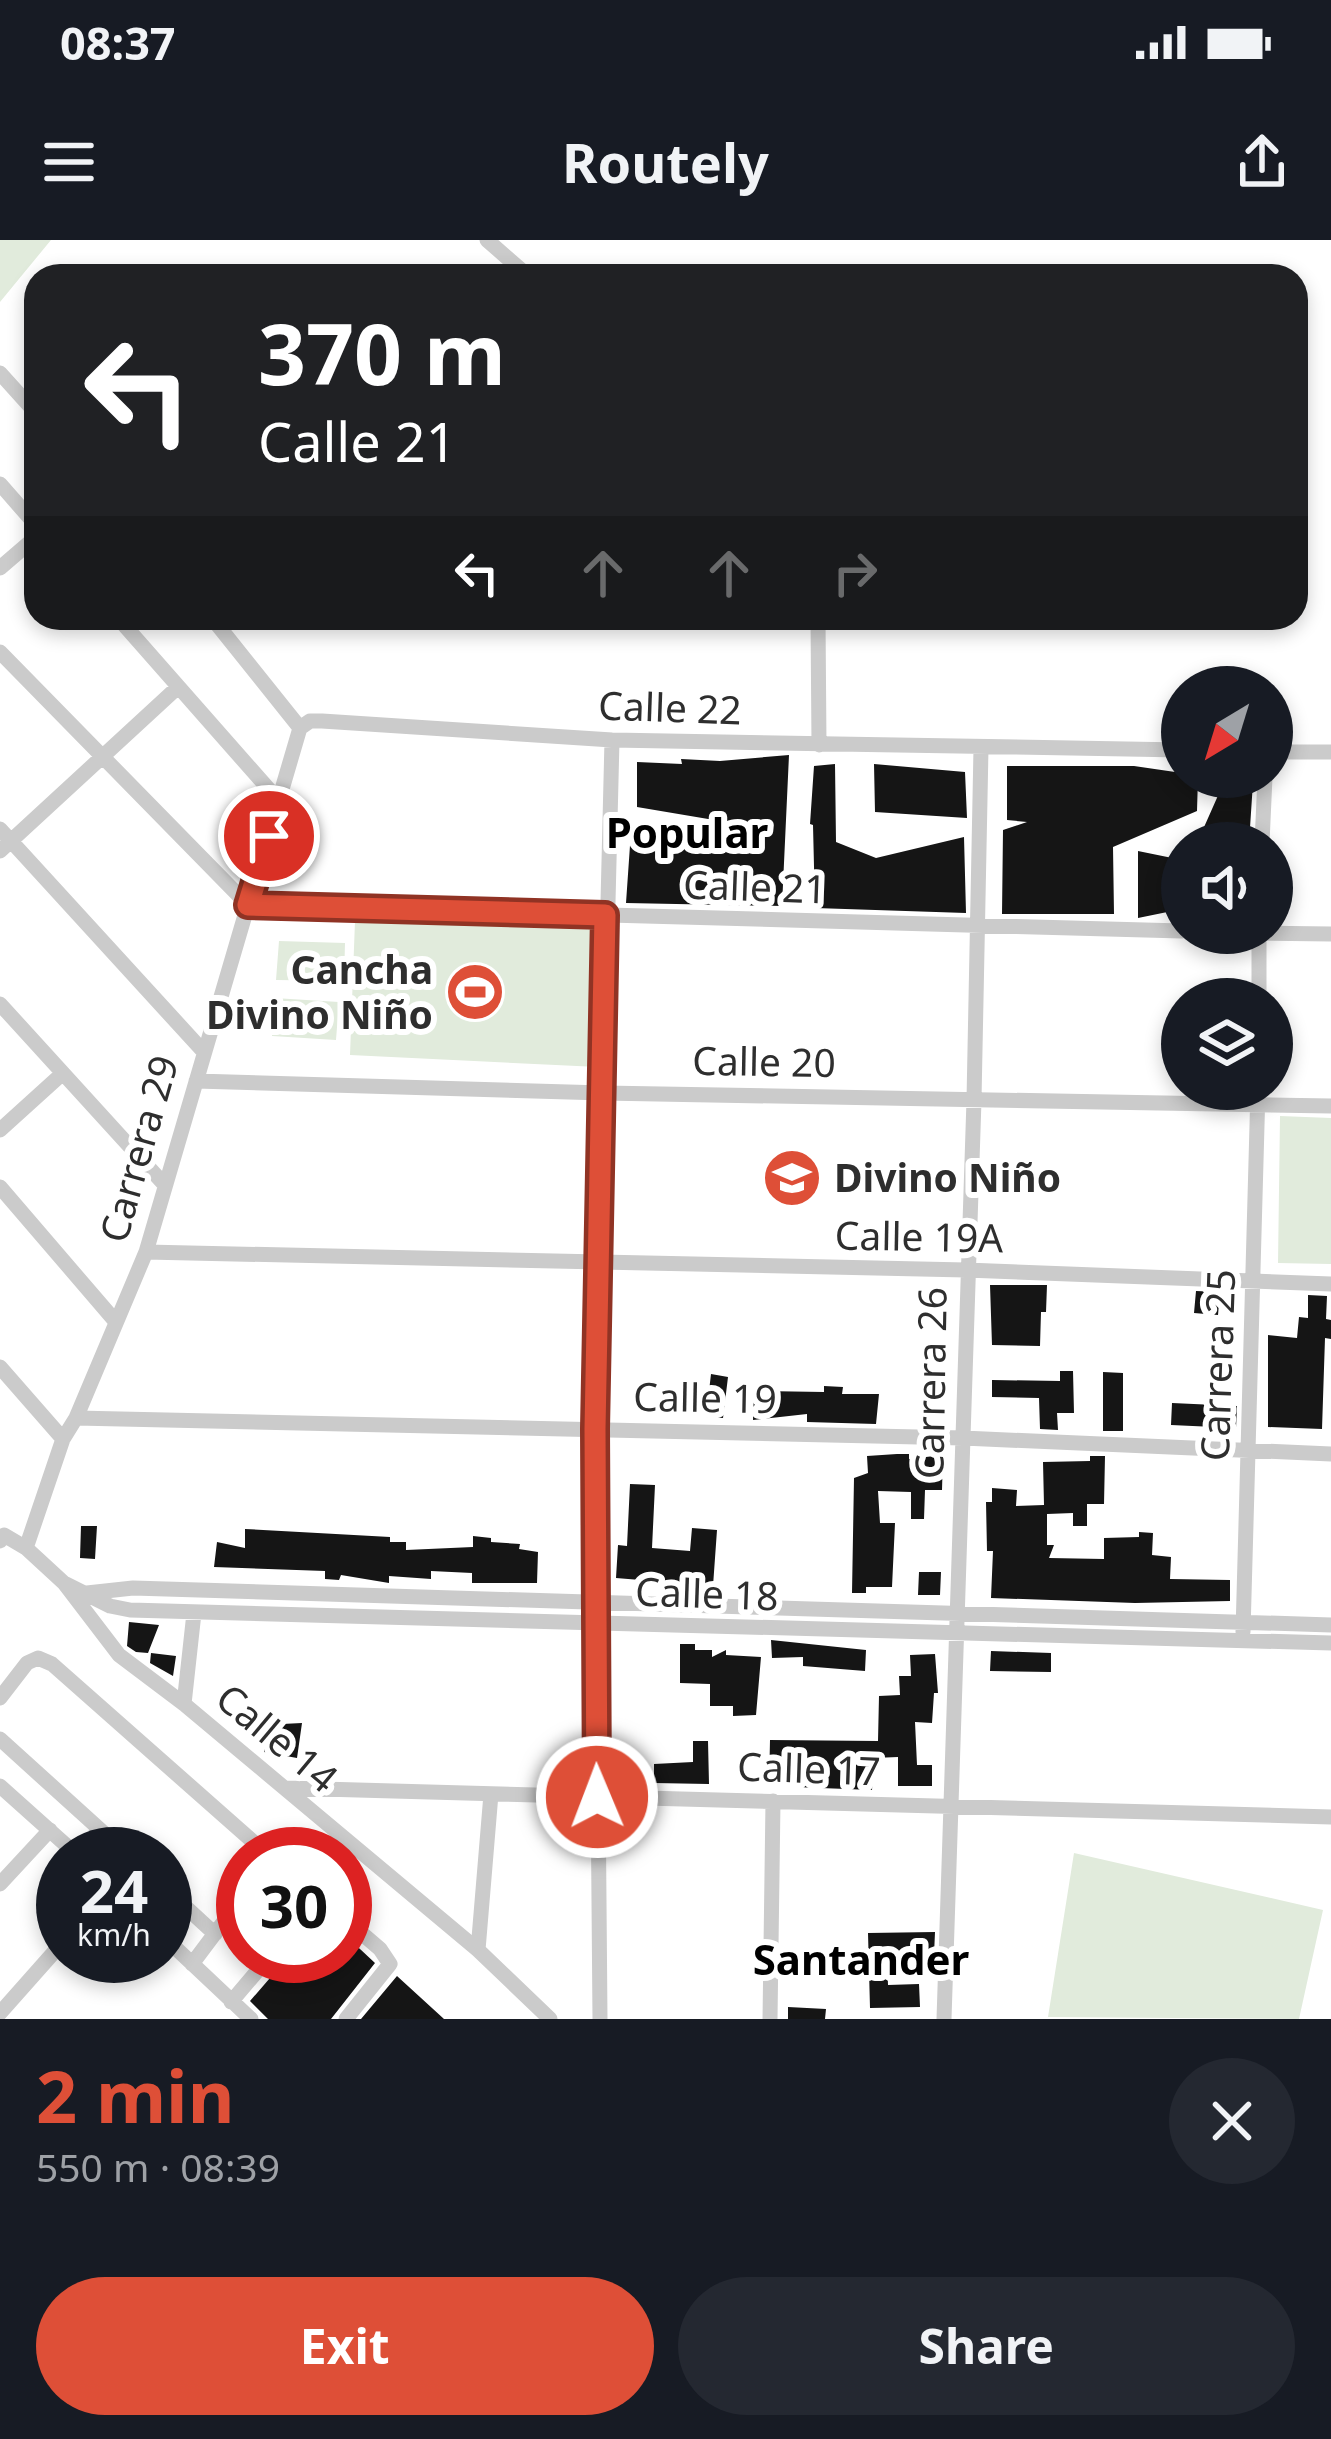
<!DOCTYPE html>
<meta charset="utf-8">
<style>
:root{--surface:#171b24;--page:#242831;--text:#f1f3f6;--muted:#9ea1a6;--accent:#de4f37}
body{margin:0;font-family:"Noto Sans",sans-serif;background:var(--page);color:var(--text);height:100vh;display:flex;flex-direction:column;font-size:45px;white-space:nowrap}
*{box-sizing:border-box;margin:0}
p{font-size:39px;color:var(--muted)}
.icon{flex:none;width:66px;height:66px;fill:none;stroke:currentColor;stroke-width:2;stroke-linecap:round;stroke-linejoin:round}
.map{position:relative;height:1779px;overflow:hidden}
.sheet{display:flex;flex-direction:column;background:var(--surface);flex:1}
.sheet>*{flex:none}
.guide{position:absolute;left:24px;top:24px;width:1284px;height:366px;border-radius:36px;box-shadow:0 6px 18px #0003;background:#202124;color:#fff;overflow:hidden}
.needle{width:78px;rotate:218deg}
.buttons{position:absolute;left:1161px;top:426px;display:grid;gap:24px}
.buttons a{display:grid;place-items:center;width:132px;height:132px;border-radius:50%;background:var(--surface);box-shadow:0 6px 18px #0003;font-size:60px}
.speed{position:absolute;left:36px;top:1587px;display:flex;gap:24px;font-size:60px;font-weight:700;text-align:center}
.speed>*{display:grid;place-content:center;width:156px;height:156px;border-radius:50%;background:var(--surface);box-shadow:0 6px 18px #0003;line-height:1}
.speed small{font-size:30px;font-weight:400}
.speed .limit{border:18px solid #d22;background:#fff;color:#111}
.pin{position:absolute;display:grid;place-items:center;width:102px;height:102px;color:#fff;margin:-51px;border:6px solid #fff;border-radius:50%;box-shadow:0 3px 12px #0007}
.me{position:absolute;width:132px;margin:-66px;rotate:359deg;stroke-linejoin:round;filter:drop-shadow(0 0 9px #0008)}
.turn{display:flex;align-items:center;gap:42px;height:252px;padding:0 36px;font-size:54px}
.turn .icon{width:156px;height:156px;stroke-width:2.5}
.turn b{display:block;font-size:84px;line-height:102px}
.lanes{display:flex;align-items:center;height:114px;padding:0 36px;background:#0003;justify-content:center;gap:60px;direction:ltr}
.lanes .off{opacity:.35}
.round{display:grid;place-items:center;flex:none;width:126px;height:126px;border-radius:63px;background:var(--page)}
.overview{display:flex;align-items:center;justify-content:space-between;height:204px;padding:0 36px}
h1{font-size:72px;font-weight:700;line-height:90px;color:var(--accent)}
.button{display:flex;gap:24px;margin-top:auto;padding:24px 36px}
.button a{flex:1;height:138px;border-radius:72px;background:var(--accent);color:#fff;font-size:48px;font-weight:700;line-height:138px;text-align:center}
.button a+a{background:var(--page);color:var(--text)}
.status{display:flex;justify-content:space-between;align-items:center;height:84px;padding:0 60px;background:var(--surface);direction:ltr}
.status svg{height:33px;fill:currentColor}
header{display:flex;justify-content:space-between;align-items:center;height:156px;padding:0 36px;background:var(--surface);font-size:54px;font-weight:700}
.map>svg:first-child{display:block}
.green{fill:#e1ebdc}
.building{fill:#151515}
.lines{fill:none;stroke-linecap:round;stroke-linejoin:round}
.minor{stroke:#cbcbcb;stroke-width:15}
.route-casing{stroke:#903324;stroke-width:30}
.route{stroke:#de4f37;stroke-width:21}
.labels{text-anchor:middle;stroke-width:12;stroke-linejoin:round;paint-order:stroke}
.street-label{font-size:39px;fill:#2e2e2e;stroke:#fff}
.poi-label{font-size:39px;font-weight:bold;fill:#2e2e2e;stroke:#fff;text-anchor:end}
.neighbourhood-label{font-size:42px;font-weight:bold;fill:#000;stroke:#fff}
</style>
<div class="status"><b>08:37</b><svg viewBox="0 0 49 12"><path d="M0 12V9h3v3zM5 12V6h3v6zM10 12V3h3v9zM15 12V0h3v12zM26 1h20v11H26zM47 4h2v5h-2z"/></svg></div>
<header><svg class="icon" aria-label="menu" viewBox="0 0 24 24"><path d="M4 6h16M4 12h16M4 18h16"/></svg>Routely<svg class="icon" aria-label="share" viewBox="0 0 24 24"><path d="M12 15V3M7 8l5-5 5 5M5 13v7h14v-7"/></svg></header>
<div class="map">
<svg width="1331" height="1779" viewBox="0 0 1331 1779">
<rect width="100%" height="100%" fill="#fff"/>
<path class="green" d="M0,0H51L0,62Z
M355,681L599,688L598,827L350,815Z
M279,701L345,703L344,741L276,740Z
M274,758L339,762L336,800L272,796Z
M1280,876L1331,878V1024L1278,1023Z
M1074,1613L1323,1670L1299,1779L1048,1777Z"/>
<path class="building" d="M789,515L782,666L626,663L631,591L717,599L720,581L637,567V522L682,524L681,519L720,521Z
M835,524L836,602L876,618L964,597L966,673L815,668L813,585L810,584L814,526Z
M874,524L965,532L967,578L875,572Z
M1007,526H1134L1182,533V537H1198L1197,571L1113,607L1114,674H1002L1003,590L1027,582L1007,580Z
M1224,542H1253L1249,603H1197Z
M1138,611L1182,620V669L1138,678Z
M990,1045H1047L1046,1072H1041L1040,1106L992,1105Z
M1196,1051L1220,1052L1218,1075L1194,1073Z
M1308,1055L1327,1056L1326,1079L1331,1080V1099L1325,1098L1322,1189L1268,1187V1095L1297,1098L1299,1077L1308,1078Z
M1060,1131H1073L1074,1173H1057L1058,1190L1040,1189L1039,1158L992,1157V1140L1060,1141Z
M1103,1132L1123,1133V1191H1103Z
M711,1134L728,1137L723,1178L706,1177Z
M824,1146L843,1147L842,1154H879L876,1184L807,1182V1174L753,1180L754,1151L824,1152Z
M1172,1163L1237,1166L1236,1188L1171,1185Z
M897,1214H909V1219L943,1215L942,1250H925L924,1279H911V1252L878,1251L880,1283H895L892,1347H866V1353H852L854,1238L868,1233L867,1216Z
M1090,1216H1105L1104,1264H1087V1286H1073V1273L1047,1274V1305H1054L1049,1318L1104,1319V1298L1139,1297V1292L1153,1293L1152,1315L1171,1317L1170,1339L1230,1340V1361L1135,1363L991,1358L993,1311H987L986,1262H992V1248L1017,1250L1016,1266L1044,1265L1043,1222L1090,1221Z
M630,1244L655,1245L652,1308L690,1311L692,1288L717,1290L713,1346L616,1338L618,1305L627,1306Z
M81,1286H97L95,1319L80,1318Z
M245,1289L390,1297V1302H406V1310L473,1307V1296L491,1298V1302L520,1304L519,1309L538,1312L537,1343H472V1333L431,1331V1339L389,1336V1343L341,1335L339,1340L325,1339V1331L214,1327L217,1302L245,1308Z
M919,1332H941L940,1355H918Z
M129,1382L159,1385L148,1413L136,1412L127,1406Z
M771,1400L866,1410L865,1431L803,1426V1417L772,1418Z
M680,1404H695V1410H712V1417L726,1410V1415L761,1417L756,1475L733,1476V1466H710V1444L680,1443Z
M991,1411L1051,1413V1432L990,1431Z
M151,1413L176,1416L173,1436L150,1423Z
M935,1414L938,1453H934L932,1483L915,1482L917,1525H932V1546H898V1517L874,1518L872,1550L769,1546L770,1500L878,1501L879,1456L900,1455L899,1436H911L910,1415Z
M249,1476L282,1480V1484L302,1483L297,1518L264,1512V1495L249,1494Z
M693,1501H708L709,1544L654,1543V1524L693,1522Z
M935,1692L934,1715L887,1716L888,1745L919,1744L920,1767L870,1768L868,1693Z
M345,1695L375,1723L331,1779H268L250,1761L289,1716H345Z
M397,1736L444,1779H361Z
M788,1767L826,1769L825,1779H788Z"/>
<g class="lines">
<path class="minor" d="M487,0L528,36
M0,133L36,173
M0,244L36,285
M0,328L36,297
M118,378L280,562
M212,378L300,488
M818,378L819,505
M0,412L248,665L1182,691
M300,488L310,481H322L612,500L1182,510
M1272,512H1331
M0,589L203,811
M1262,603L1265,537
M0,611L178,447
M1251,693L1331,694
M1259,759V693
M0,764L163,943
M196,841L603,853L1331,866
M0,890L63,833
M0,947L116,1082
M146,1012L966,1030L1331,1044
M0,1127L63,1199
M76,1178L963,1198L1331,1214
M0,1301L4,1295L26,1308L64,1343L119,1415L184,1464L478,1710L550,1779
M26,1308L63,1199L76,1178L146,1012L300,488
M64,1343L110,1366L130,1370L1331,1403
M87,1353L133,1348L1331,1385
M1243,1392L1258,849
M0,1458L27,1423L38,1418L52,1424L267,1614
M184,1464L194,1373
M0,1499L127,1614
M0,1546L76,1614
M286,1548L1331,1577
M0,1644L50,1590
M165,1648L215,1694
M345,1679L380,1709L390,1724L346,1779
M165,1698L251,1779
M478,1710L491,1554
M192,1724L243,1656
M231,1762L270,1716
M0,1773L63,1702
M600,1779L595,1189L612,500
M770,1779L773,1561
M944,1779L974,860L981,508"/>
</g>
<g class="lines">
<g class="route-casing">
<path id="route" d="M269,596L248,665L605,675L595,1189L597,1557"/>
</g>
<use href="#route" class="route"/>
</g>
<defs>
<g id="stadium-disc" transform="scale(3)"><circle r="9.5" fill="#de4f37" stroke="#fff"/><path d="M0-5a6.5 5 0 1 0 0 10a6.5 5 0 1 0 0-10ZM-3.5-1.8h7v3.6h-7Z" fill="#fff"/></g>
<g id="school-disc" transform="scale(3)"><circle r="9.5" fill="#de4f37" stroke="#fff"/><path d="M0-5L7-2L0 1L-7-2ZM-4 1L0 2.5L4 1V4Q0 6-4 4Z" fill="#fff"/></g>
</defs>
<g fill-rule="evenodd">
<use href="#stadium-disc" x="475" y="752"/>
<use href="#school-disc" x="792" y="938"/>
</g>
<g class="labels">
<g class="street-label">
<text transform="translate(670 468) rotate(2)" y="14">Calle 22</text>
<text transform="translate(755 647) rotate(2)" y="14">Calle 21</text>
<text transform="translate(764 822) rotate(1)" y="14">Calle 20</text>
<text transform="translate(139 909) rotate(-74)" y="14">Carrera 29</text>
<text transform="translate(919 997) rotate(1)" y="14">Calle 19A</text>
<text transform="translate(1218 1125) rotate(-88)" y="14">Carrera 25</text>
<text transform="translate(931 1143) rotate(-89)" y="14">Carrera 26</text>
<text transform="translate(705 1158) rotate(1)" y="14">Calle 19</text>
<text transform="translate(707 1354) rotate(2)" y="14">Calle 18</text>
<text transform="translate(277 1498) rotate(40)" y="14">Calle 14</text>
<text transform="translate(809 1529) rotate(2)" y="14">Calle 17</text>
</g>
<g class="poi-label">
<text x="433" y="744">Cancha<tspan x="433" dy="45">Divino Niño</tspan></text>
<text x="834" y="952" text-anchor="start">Divino Niño</text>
</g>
<g class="neighbourhood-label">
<text x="687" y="608">Popular</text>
<text x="861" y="1735">Santander</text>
</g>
</g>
</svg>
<div class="buttons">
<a><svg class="needle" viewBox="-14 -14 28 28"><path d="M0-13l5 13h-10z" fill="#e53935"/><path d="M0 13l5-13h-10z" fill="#9ea1a6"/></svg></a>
<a><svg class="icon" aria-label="sound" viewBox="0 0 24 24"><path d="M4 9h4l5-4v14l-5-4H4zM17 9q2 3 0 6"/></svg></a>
<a><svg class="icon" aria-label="layers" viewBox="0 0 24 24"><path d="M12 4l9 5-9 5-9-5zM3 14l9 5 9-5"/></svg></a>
</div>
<div class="speed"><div>24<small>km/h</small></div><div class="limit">30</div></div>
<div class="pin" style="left:269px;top:596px;background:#d93025"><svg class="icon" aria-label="arrive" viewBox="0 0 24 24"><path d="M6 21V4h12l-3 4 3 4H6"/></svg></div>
<svg class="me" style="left:597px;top:1557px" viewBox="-20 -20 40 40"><circle r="17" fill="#de4f37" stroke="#fff" stroke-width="3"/><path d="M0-11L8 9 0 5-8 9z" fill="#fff"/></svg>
<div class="guide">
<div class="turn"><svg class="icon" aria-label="left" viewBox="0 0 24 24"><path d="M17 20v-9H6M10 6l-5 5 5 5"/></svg><div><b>370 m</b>Calle 21</div></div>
<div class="lanes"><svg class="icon" aria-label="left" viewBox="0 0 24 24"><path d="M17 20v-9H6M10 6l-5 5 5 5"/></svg><svg class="icon off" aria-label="ahead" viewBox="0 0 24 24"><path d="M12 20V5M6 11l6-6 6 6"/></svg><svg class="icon off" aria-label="ahead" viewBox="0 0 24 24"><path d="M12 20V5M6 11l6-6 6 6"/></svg><svg class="icon off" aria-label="right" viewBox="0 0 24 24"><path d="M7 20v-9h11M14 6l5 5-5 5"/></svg></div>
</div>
</div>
<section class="sheet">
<div class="overview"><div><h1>2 min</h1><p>550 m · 08:39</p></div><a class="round"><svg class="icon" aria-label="close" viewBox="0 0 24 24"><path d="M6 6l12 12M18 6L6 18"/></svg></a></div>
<div class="button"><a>Exit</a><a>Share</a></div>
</section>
